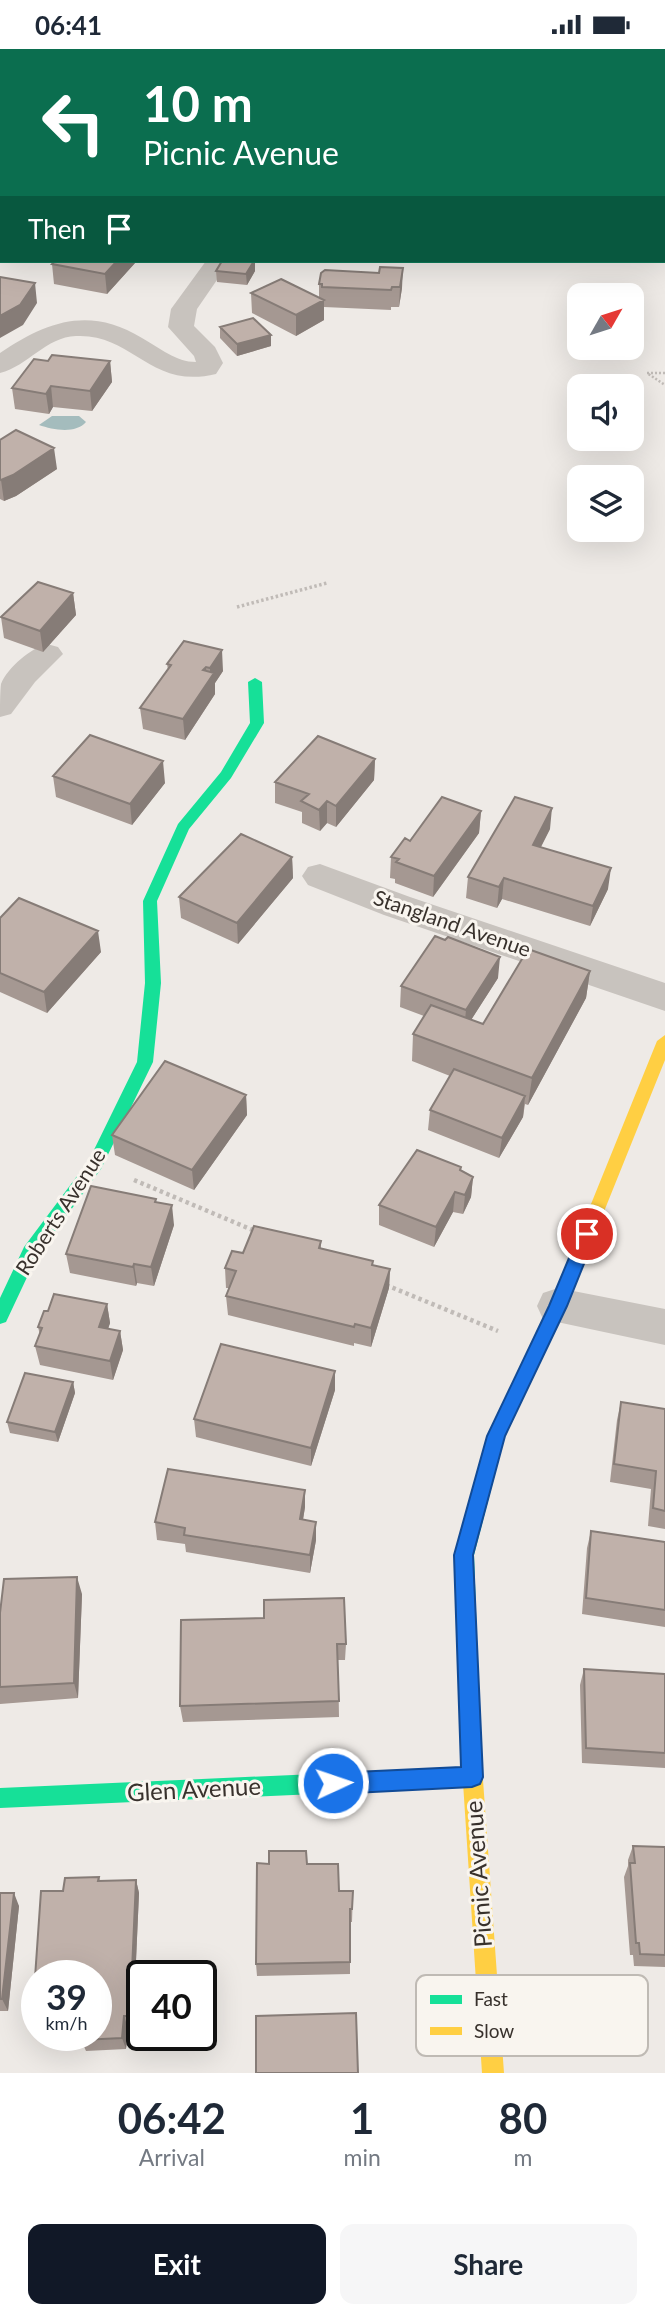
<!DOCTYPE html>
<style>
:root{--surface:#fff;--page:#f6f6f7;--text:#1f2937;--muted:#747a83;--accent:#111827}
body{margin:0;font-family:Lato,sans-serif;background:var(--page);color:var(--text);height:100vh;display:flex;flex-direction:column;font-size:26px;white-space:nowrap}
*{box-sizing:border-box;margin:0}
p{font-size:23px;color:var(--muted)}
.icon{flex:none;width:38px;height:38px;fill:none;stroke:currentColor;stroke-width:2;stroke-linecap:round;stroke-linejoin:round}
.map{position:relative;height:2024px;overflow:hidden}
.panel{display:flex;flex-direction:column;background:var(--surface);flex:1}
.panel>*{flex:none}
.guide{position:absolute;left:0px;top:0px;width:665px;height:214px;box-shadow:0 7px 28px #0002;background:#0b6e4f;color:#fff;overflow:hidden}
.needle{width:46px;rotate:51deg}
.buttons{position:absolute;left:567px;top:234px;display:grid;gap:14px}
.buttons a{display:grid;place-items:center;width:77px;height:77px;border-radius:14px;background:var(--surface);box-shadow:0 7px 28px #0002;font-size:35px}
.speed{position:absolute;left:21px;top:1911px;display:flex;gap:14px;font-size:35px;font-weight:700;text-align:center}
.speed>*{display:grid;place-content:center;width:91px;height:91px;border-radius:50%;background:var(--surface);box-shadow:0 7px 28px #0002;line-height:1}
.speed small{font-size:18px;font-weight:400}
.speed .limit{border:4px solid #111;border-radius:10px;background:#fff;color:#111}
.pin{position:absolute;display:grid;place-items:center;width:60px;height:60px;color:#fff;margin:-30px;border:4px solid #fff;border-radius:50%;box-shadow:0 2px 7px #0007}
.me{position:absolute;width:77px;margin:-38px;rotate:87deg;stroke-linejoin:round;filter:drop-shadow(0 0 5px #0008)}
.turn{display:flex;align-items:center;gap:24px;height:147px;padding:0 28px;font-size:32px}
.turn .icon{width:91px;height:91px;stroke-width:2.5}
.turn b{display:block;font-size:49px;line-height:60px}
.then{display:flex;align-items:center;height:66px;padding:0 28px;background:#0003;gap:14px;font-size:26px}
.eta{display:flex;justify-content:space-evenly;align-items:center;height:119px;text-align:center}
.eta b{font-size:42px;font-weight:700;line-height:49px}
.button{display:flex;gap:14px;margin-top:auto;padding:14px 28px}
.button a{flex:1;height:80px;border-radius:14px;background:var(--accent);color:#fff;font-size:28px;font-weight:700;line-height:80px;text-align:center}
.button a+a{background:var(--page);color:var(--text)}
.status{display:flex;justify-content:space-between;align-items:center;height:49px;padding:0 35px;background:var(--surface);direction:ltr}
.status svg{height:19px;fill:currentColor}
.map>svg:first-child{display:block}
.water{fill:#a4bcbd}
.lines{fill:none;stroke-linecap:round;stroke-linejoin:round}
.path-far2{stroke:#c0bbb7;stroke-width:2.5;stroke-dasharray:2 2;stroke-linecap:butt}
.path-far1{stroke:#c0bbb7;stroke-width:3.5;stroke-dasharray:2.5 2.5;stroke-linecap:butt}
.path{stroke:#c0bbb7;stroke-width:4.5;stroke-dasharray:3.5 3.5;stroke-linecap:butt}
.street{fill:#c8c3be;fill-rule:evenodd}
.fast{fill:#16e098;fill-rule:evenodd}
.slow{fill:#ffcf43;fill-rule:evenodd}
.wall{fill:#a59892}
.shaded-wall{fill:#867c77}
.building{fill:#c0b1aa;stroke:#867c77;stroke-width:2}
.route{fill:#1a73e8;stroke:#114b97;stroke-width:2}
.labels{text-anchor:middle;stroke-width:6;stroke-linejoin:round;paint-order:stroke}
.street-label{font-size:21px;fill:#38312c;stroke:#f9f5ef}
.near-street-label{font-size:24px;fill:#38312c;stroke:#f9f5ef}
.key{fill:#f9f5ef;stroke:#bfbab4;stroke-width:2}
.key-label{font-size:19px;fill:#38312c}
</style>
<div class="status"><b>06:41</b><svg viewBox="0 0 49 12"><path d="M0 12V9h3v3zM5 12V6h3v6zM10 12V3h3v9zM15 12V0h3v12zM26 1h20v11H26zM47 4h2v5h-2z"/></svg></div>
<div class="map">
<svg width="665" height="2024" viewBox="0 0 665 2024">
<rect width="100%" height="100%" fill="#eeeae6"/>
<path class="water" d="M52,367H79L86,373C76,385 53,381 39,376Z"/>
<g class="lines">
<path class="path-far2" d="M665,324H647L665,336"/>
<path class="path-far1" d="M237,558L327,534"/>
<path class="path" d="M134,1131L255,1182
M386,1236L498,1282"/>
<path class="street" d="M34,0H58L33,2Z
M220,0H243L244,2H222Z
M405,0H427L428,2H407Z
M608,0H631L632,2H610Z
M0,17H2L0,30Z
M663,19H665V31H663Z
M0,76L2,77V91L0,90Z
M665,79V93L663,94V80Z
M0,146H2V160H0Z
M206,212H230L197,260L194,277L215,298L223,314L216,325C150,341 133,284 76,287C46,288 28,317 0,324V304C47,272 90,257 142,289C160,299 176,313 196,313L194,307L168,278L171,260Z
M47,595L58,598L63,605L35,633L11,665L0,668C0,659 0,643 1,635C8,618 31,599 47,595Z
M320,815L410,848L665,934V962L384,866L308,836L302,827L308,818Z
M558,1239L665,1260V1296L543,1270L537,1257L543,1244Z"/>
<path class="fast" d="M255,629L262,633L264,674L231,729L189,780L157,852L161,934L153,1013L101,1120L37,1207L6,1273L0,1275V1249L24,1198L89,1111L137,1013L145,934L143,852L178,775L221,723L250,674L248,633Z
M597,1153L603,1155L605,1160L567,1257L505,1387L474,1506L481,1703L478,1710L471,1713L464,1710L461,1703L454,1506L487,1387L549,1257L589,1160L591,1155Z
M472,1718L479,1721L482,1728L479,1735L472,1738L0,1759V1739Z"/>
<path class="slow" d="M665,986V1011L605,1160L603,1165L597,1167L591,1165L589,1160L657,992Z
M471,1693L478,1696L481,1703L504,2024H482L461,1703L464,1696Z"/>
</g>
<path class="wall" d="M74,0H163V2H119L116,0V2Z
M273,0H374L377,2H274Z
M665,89V115L663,114V90Z
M55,212H135V214L107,245L54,235L52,215Z
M255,212V222L247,236L217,233L216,222Z
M319,235L402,239L399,258H391V261L324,258V271L296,287L252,264L251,244L319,249Z
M220,278L271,286V297L237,307L220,289Z
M48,312H110L112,333L92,362L53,358L49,365L15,360L12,339Z
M0,391L57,420L16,447L4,452L0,450Z
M73,544L76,566L43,603L4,589L1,568Z
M184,592L223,622L215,634V645L185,691L143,680L140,659L168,621L167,615Z
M375,710L374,731L336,778L327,774L320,782L302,774V763L275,754V733Z
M53,727L165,734L132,776L56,748Z
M481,762L479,784L433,848L395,834V830L390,829L391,808L410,792Z
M550,780L541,798L608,840L590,877L502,850L497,859L466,849L468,828Z
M292,808L293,829L238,895L181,869L179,848Z
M0,869L101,903L47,964L0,943Z
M590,922L586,949L528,1056L525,1055L523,1068L499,1109L428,1081L430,1061L450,1027L412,1012L413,985L424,967L400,958L401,937L498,929L471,971L483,975Z
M246,1046L247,1066L194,1141L115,1106L112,1086Z
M461,1121L473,1128L471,1148L463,1165L453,1163L434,1198L379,1176V1156Z
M157,1153L174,1176L154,1237L137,1234L136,1237L70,1224L66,1205Z
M321,1192V1200L373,1212V1216L390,1220L389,1239L371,1298L354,1294V1297L228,1266L226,1247L229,1239H226L225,1219L243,1204Z
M107,1255L110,1274L108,1280L120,1282L123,1301L113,1331L40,1316L35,1297L40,1286L38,1278L48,1262Z
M335,1322V1341L311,1417L196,1388L194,1370Z
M73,1333L75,1344L58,1393L10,1384L7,1373Z
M621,1353L665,1360V1480L648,1477L651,1440L610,1433L617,1371Z
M305,1441V1458L303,1471L316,1491L310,1524L186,1503L185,1495L157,1491L155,1473Z
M591,1482L665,1493V1578L582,1565L587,1499Z
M82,1545L78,1649L0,1655V1564Z
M181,1571L346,1595L345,1611H338L339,1668L183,1673L180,1657Z
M584,1620L665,1625V1719L582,1714L580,1636Z
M633,1797L665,1798V1918L634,1917L633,1906H630L624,1828L628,1817V1811Z
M307,1815L339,1842H353L352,1873H350V1925L257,1927L256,1915Z
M99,1828L100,1832L136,1831L139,1844L133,1979H128L126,2000L86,2002L81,1991L82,1986H96V1927H37V1981L32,1972L41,1842H63L65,1829Z
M0,1844L19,1857L8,1962H0Z"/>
<path class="shaded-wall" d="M140,0H163V2H140Z
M288,0H306V2H288Z
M433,0H452L445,2H433Z
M549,0H583V2H542Z
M665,50V60L663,61V51Z
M663,151H665V169L663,170Z
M117,212H135V214L107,245L105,225Z
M255,212V222L247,236L246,225Z
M403,219L402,239L399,258L400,238Z
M35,234L37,254L23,276L0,289V267Z
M324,251V271L296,287V266Z
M271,286V297L237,307V295Z
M110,312L112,333L92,362L90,342Z
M51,337L53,358L49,365L46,345Z
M54,399L57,420L16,447L4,452L1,431Z
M73,544L76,566L43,603L40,582Z
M222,601L223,622L215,634V645L185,691L183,670L203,621L206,618L207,634L210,629V619Z
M375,710L374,731L336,778V757Z
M163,712L165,734L132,776L130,755Z
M327,752V774L320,782L319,761Z
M552,759L550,780L531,817L533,796Z
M481,762L479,784L433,848L434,827Z
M292,808L293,829L238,895L237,874Z
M611,819L608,840L590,877L593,857Z
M504,829L502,850L497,859L499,838Z
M98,882L101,903L47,964L44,943Z
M500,908L498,929L464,982L466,961Z
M590,922L586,949L528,1056L532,1029Z
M246,1046L247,1066L194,1141L192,1121Z
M525,1047L523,1068L499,1109L502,1089Z
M473,1128L471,1148L463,1165L465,1146Z
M455,1143L453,1163L434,1198L436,1178Z
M172,1156L174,1176L154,1237L151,1218Z
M134,1215L137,1234L136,1237L133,1218Z
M390,1220L389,1239L371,1298V1279Z
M107,1255L110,1274L102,1297L99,1278Z
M120,1282L123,1301L113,1331L110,1312Z
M335,1322V1341L311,1417V1399Z
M73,1333L75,1344L58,1393L55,1383Z
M305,1441V1458L300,1488V1470Z
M316,1473V1491L310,1524V1506Z
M77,1528L82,1545L78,1649L74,1634Z
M136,1831L139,1844L133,1979L130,1967Z
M14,1844L19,1857L8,1962L2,1950Z
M124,1967L128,1979L126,2000L122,1989Z"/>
<path class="building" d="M74,0H115L112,2H71Z
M308,0H374L377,2H311Z
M502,0H549L542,2H505Z
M663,38L665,39V50L663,51Z
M663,131L665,132V151H663Z
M55,212H117L105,225L52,215Z
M222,212H254L246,225L216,222Z
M380,218L403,219L400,238H392L391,241L322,238V235H319L321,224L325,221L379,224Z
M0,228L35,234L20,256L0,267Z
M281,230L324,251L296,266L251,244Z
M253,269L271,286L237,295L220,278Z
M52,306L110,312L90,342L51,337L46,345L12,339L34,310L48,312Z
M16,381L54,399L13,426L1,431L0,430V391Z
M38,533L73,544L40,582L1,568Z
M184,592L222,601L210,619L206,618L203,621L214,624L183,670L140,659L171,616L167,615Z
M90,686L163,712L130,755L53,727Z
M318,687L375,710L336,757L327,752L319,761L301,752L309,745L275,733Z
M442,748L481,762L434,827L396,813L399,810L391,808L405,789L410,792Z
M515,748L552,759L533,796L611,819L593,857L504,829L499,838L468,828Z
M241,785L292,808L237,874L179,848Z
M19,849L98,882L44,943L0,924V869Z
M435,887L445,891L448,888L500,908L466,961L401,937Z
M528,900L590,922L532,1029L413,985L431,956L483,975Z
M165,1012L246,1046L192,1121L112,1086Z
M454,1020L525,1047L502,1089L430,1061Z
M417,1101L461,1118L460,1121L473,1128L465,1146L455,1143L436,1178L379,1156Z
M91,1137L156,1150L155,1153L172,1156L151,1218L134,1215L133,1218L66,1205Z
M254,1177L321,1192L319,1199L373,1212L372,1216L390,1220L371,1279L355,1275L354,1278L226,1247L236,1222L225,1219L232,1202L243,1204Z
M54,1245L107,1255L99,1278L120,1282L110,1312L35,1297L42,1279L38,1278L44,1262H48Z
M221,1295L335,1322L311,1399L194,1370Z
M25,1324L73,1333L55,1383L7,1373Z
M621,1353L665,1360V1462L653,1459L656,1422L614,1415Z
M168,1420L305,1441L300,1470L316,1473L310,1506L184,1486L185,1479L155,1473Z
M591,1482L665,1493V1561L586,1549Z
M77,1528L74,1634L0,1638V1564L4,1530Z
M344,1549L346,1595H337L339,1652L180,1657L181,1571L264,1569V1551Z
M584,1620L665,1625V1704L586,1699Z
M633,1797L665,1798V1906L640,1905L639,1894H636L630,1814H635Z
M269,1802H306L307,1815H338L339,1842H353L352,1860H350V1913L256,1915L257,1814L269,1815Z
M99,1828L98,1832L136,1831L130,1967H124L122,1989L81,1991L82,1986H96V1927H37V1971L32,1972L41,1842H63L65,1829Z
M0,1844H14L2,1950H0Z
M356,1964L358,2024H256V1967Z"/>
<path class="route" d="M587,1178L593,1180L596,1185L567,1257L505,1387L473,1506L483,1728L480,1735L472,1738L333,1745L326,1742L323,1734L326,1727L333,1724L461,1718L454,1506L487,1387L549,1257L579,1185L581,1180Z"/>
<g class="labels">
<g class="street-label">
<text transform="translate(452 875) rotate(19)" y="7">Stangland Avenue</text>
<text transform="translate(61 1163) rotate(-57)" y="7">Roberts Avenue</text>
</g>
<g class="near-street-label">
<text transform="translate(194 1741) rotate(-3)" y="8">Glen Avenue</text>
<text transform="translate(479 1825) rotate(-94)" y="8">Picnic Avenue</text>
</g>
</g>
<rect x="416" y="1926" width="232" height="81" rx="10" class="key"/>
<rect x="430" y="1946" width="32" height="9" fill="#16e098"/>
<rect x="430" y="1978" width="32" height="8" fill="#ffcf43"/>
<g class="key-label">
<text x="474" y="1957">Fast</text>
<text x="474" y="1989">Slow</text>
</g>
</svg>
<div class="buttons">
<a><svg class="needle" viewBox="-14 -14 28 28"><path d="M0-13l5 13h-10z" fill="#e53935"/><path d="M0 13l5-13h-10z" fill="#747a83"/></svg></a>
<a><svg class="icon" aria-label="sound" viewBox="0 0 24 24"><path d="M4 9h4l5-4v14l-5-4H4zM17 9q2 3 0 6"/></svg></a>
<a><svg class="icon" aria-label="layers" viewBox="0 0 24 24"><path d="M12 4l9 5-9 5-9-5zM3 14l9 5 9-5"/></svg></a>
</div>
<div class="speed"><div>39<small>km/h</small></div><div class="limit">40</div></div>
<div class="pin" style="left:587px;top:1185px;background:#d93025"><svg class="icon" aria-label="arrive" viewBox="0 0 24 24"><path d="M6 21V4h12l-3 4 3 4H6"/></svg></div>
<svg class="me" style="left:333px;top:1734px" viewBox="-20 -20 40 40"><circle r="17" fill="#1a73e8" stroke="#fff" stroke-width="3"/><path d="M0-11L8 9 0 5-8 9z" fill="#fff"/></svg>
<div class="guide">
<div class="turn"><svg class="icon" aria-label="left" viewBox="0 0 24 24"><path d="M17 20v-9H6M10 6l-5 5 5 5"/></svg><div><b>10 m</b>Picnic Avenue</div></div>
<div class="then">Then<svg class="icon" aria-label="arrive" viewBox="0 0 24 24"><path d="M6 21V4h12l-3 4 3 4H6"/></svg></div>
</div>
</div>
<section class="panel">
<div class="eta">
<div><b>06:42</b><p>Arrival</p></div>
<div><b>1</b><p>min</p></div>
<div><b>80</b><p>m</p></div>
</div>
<div class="button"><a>Exit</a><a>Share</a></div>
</section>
